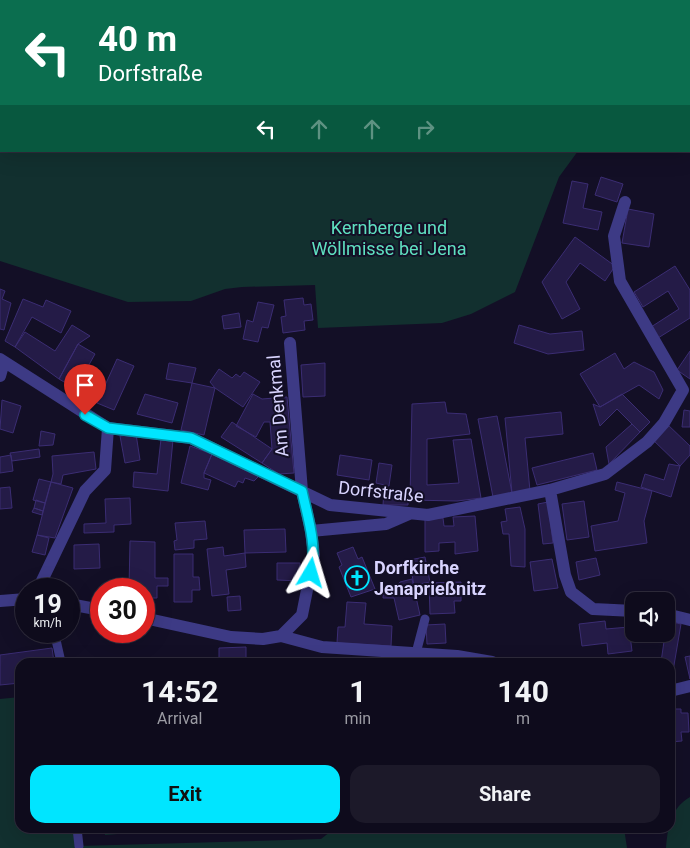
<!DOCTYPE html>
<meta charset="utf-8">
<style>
:root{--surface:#0e0b1c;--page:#1c1929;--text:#f1f3f6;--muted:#9b9ba3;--line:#2e2b3b;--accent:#00e5ff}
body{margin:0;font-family:Roboto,sans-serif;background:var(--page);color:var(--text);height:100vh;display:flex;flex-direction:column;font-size:19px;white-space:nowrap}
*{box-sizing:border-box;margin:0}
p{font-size:16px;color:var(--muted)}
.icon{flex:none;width:28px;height:28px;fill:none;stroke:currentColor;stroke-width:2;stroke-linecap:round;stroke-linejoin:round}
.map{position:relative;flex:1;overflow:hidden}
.side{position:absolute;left:15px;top:658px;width:660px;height:175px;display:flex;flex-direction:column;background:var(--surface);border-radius:15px;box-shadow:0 5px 20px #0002,0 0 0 1px var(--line)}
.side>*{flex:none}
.hud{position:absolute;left:0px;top:0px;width:690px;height:152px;box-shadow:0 5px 20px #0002,0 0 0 1px var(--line);background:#0b6e4f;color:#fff;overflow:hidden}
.buttons{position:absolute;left:625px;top:592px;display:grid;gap:10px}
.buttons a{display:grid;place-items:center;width:50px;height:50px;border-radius:10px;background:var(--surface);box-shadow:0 5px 20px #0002,0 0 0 1px var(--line);font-size:25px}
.speed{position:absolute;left:15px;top:578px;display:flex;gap:10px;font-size:25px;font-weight:700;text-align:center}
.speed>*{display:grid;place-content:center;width:65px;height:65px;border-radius:50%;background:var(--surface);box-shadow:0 5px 20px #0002,0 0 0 1px var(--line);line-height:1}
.speed small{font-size:12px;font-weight:400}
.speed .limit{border:8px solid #d22;background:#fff;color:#111}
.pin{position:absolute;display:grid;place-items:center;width:42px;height:42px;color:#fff;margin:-51px -21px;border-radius:50% 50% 50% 0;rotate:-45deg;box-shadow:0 0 5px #0007}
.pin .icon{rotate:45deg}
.me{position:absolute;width:55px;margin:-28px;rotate:7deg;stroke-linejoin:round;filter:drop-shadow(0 0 4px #0008)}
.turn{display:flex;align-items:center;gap:18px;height:105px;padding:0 15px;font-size:22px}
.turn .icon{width:65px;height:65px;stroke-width:2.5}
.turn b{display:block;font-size:35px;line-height:42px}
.lanes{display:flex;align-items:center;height:48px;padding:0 15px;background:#0003;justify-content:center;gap:25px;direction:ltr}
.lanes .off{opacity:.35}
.eta{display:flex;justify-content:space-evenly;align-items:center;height:85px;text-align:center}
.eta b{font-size:30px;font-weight:700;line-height:35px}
.cta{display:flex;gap:10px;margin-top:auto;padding:10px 15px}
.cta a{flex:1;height:58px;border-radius:15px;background:var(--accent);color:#111;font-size:20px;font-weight:700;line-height:58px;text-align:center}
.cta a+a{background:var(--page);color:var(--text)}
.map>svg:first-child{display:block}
.green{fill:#12302f}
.building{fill:#241b47;stroke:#3b2d73}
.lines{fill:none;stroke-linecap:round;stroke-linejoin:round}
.service{stroke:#3d3a85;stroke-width:9}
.minor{stroke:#3d3a85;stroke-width:12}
.route-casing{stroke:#0095a6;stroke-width:12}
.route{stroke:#00e5ff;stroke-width:9}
.labels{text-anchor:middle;stroke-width:4;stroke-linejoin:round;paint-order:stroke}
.park-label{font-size:18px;fill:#5fe0c0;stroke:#130f26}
.street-label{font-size:18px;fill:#d9d4ff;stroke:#130f26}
.poi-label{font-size:18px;font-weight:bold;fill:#d9d4ff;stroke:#130f26;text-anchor:start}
</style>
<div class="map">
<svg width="690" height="848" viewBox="0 0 690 848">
<rect width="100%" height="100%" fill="#130f26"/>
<path class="green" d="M0,0H690V52L689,1H1V151H578L559,177L515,292L471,314L442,323L318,328L315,285L242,287L225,289L191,301L128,302L0,261Z
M20,697V828H77L79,846L321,839L335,828H624L627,848H0V699Z
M690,797V848H666C668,827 670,809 690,797Z
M104,828H142V832L105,835Z"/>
<path class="building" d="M601,177L623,184L617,202L595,195Z
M572,181L588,184L583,208L602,212L598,230L563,223Z
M628,209L654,214L649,247L622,243Z
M575,237L615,266L605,281L580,263L566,282L580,309L562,319L542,282Z
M675,266L690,290V318L658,338L651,327L679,309L668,291L643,307L634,292Z
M0,289L5,291L2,299L11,303L4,330L0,329Z
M303,298L304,305L311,304L313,320L304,321L305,330L283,333L281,317L286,316L284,300Z
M23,299L43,307L46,300L71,311L61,333L32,317L15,347L5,341Z
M258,302L274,305L268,328L262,327L258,342L243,339L247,320L253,322Z
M239,313L241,327L224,329L222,316Z
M72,325L90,336L78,344L59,379L15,347L25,332L55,351Z
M519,325L550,334L582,331L584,350L548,354L514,343Z
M78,344L95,354L86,370L94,374L83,393L59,379Z
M690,351V379L677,370Z
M615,353L624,369L634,362L654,372L663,390L659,399L639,385L600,407L580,374Z
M117,359L134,366L114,410L97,403Z
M169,363L196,368L192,383L166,379Z
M325,363V396L303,397L301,365Z
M219,369L232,378L236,374L240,377L244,372L260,382L243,407L215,388L210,382Z
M92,379L104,387L97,403L83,393Z
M192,383L215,388L204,435L181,430Z
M145,394L178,403L172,423L137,414Z
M253,394L262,399L287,397L294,473L279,474L262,463L272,449L270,422H264L256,437L236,426Z
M622,394L650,422L640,432L617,409L600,426L593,404L600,407Z
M2,400L21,406L13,433L0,429Z
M445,402L447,413L466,414L470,434L427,439V485L459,483L453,440L471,439L481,498L457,501L410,500L412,404Z
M684,410L690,411V427H682Z
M561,412L563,434L525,438L530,491L512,493L505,418Z
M497,416L512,493L493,497L478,419Z
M232,422L272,449L262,463L221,437Z
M666,423L690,446V455L680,466L651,438Z
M632,424L640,432L609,464L606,447Z
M41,431L55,434L53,445L39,446Z
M136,434L140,460L125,463L120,436Z
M161,439L173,440L168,491L133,487L134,472L157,474Z
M190,446L212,454L204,473V478L211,480L208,490L181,483Z
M39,449L40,457L12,461L10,453Z
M94,452L96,469L63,475L61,484L51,482L53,474L52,456Z
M593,453L597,470L537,485L532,468Z
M212,454L260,475L254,481L245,478L243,483L238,481L235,487L204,473Z
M11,455L13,471L0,473V457Z
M340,455L372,460L369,480L337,475Z
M379,463L392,465L389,486L376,483Z
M669,464L680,466L671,497L641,487L645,474L664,480Z
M39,479L51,482L45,503L33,500Z
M51,482L73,488L55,538L37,535Z
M617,482L652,491L644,521L647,543L595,551L591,526L618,521L625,493L615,490Z
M10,487L12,508L0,509V488Z
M384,491H408V505H383Z
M130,498L131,524L114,525V532L84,533V524L106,523L105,499Z
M36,500L45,503L43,511L34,508Z
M584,501L589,537L567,540L562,504Z
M548,502L553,543L543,544L538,504Z
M520,507L525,529V567L511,566L509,534H503L501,522L507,521L505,509Z
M34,508L43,511L42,515L32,512Z
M475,516L478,551L455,554V542L439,543V551L425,552V519L443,518L444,526H454L453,517Z
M205,521L207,539L194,540V548L175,550L174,541L177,540L175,523Z
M285,529L286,552L245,553L244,530Z
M37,535L49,538L45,555L32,552Z
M130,541L155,542V578H168V586H157V598H146L147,591L144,589H129Z
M99,544L100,568L74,569V545Z
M223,547L224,556L245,553L246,567L226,570L229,594L212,596L207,549Z
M353,547L358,559L362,557L375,589L351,597L339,567L342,565L337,553Z
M174,554H193V577H199L200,590H192V602H174Z
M425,557L430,582L414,585L409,560Z
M596,558L600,575L579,580L576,562Z
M552,559L558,588L534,591L530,562Z
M277,563H300V581L277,580Z
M412,579L420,615L399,620L394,598H383L384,588L395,589L400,582Z
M461,582V601H454L455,613L430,614L429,583Z
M240,596L241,610L228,611L227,597Z
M347,602L366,603L364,624L392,626L391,646L337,643L338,627H345Z
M605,621L606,629L629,627L632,651L608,654L607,643L582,646L579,624Z
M667,621L681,624L673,671L670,670V662H661Z
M445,624L446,643L427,644L426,625Z
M246,647V662H219V648Z
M52,648L54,662H20V683L0,685V655Z
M406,655L407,662H393L392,658Z
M690,656V679L685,657Z
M670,709H681V713H688L689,732H681L682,741L670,742Z"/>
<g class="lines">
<path class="service" d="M54,631L61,662
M416,653L425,619
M77,828L79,846"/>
<path class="minor" d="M625,202L614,236L620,281L683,390
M0,359L108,428L191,438L330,505L428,515L550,490L605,474L647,442L664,423L683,390
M0,376L4,362
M550,490L565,575L571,592L593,609L634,611
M311,531L386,524L409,514
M38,589L85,491L105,470L108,428
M0,601L26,599
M69,604L101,610
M666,614L690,620
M144,618L231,637L263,639L281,636L322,647L457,656L492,662
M281,636L302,615L314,555L311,531L302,491L290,343
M670,691L690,686"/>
</g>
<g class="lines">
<g class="route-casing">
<path id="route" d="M85,415L108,428L191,438L302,491C308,519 317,544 311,573"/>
</g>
<use href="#route" class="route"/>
</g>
<defs>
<g id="church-ring" transform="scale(1.25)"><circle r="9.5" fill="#130f26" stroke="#00e5ff" stroke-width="1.5"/><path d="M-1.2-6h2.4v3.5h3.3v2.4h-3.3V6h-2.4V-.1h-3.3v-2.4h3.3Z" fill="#00e5ff"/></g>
</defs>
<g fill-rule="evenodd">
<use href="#church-ring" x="357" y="578"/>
</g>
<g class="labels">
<g class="park-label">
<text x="389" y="234">Kernberge und<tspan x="389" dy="21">Wöllmisse bei Jena</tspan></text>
</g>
<g class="street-label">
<text transform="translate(278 406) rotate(-95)" y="6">Am Denkmal</text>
<text transform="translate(381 492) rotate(6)" y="6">Dorfstraße</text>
</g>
<g class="poi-label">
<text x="374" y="574">Dorfkirche<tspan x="374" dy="21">Jenaprießnitz</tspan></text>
</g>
</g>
</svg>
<div class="buttons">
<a><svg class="icon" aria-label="sound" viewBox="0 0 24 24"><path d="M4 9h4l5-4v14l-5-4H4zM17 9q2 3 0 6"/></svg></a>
</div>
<div class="speed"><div>19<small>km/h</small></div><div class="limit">30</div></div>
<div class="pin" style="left:85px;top:415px;background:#d93025"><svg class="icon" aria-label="arrive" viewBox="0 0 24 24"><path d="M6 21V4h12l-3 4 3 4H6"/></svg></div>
<svg class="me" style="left:311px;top:573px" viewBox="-20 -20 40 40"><path d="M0-17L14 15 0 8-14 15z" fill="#00e5ff" stroke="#fff" stroke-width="4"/></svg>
<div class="hud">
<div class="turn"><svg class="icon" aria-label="left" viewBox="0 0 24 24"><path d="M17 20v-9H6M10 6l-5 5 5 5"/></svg><div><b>40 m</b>Dorfstraße</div></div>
<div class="lanes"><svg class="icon" aria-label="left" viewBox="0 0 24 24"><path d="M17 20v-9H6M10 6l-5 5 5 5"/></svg><svg class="icon off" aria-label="ahead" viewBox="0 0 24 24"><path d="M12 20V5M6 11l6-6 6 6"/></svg><svg class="icon off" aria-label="ahead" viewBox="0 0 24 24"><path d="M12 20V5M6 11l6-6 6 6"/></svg><svg class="icon off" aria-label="right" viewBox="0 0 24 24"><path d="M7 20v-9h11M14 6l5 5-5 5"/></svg></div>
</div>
<section class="side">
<div class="eta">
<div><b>14:52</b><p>Arrival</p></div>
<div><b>1</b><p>min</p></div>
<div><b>140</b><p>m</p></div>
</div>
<div class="cta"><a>Exit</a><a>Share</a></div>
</section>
</div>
